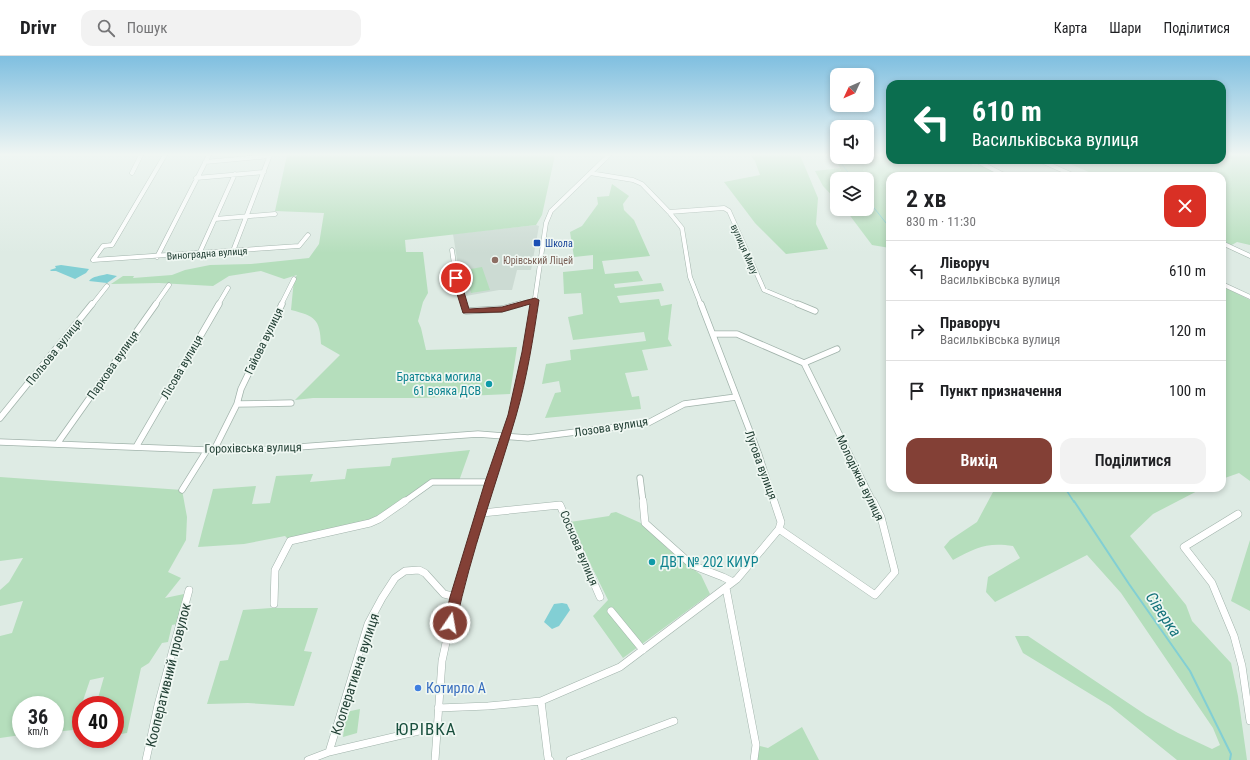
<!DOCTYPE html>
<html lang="uk">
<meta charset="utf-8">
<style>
:root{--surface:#fff;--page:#f2f2f2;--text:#202124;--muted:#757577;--line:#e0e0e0;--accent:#834036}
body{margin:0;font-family:"Roboto Condensed",sans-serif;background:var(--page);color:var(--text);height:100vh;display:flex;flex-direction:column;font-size:15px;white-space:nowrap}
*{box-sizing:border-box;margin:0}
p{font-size:13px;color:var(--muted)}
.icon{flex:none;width:22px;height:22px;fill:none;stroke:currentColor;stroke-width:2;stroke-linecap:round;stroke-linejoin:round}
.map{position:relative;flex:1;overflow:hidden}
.drawer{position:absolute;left:886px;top:116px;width:340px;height:320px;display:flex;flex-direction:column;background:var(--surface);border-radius:12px;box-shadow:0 2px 6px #0003}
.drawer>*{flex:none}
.banner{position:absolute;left:886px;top:24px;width:340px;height:84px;border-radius:12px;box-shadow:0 2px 6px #0003;background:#0b6e4f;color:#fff;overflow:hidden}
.needle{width:26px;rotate:226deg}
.controls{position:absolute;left:830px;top:12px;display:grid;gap:8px}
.controls a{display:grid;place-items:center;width:44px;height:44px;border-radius:8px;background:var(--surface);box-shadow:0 2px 6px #0003;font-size:20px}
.speed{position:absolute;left:12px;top:640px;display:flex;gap:8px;font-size:20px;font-weight:700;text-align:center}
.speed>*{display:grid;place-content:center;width:52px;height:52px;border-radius:50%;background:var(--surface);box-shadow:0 2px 6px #0003;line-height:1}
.speed small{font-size:10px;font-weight:400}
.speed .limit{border:6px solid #d22;background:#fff;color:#111}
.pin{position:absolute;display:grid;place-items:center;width:34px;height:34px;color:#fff;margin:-17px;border:2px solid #fff;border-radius:50%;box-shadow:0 1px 4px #0007}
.me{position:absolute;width:44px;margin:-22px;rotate:12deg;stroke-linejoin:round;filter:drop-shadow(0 0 3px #0008)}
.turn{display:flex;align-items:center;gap:14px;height:84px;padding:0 20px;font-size:18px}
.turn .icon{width:52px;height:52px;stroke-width:2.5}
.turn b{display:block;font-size:28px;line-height:34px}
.round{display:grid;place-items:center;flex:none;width:42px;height:42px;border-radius:12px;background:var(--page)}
.headline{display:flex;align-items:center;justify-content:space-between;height:68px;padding:0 20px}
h1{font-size:24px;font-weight:600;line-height:30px}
.action{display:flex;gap:8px;margin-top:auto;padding:8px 20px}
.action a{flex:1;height:46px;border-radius:12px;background:var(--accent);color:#fff;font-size:16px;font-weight:600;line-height:46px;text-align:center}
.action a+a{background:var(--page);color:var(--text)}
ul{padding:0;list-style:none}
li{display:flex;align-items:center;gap:12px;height:60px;padding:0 20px;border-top:1px solid var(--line)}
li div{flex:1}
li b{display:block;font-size:15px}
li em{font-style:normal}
header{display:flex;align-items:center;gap:24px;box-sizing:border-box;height:56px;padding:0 20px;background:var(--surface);border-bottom:1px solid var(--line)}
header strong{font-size:19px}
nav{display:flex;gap:22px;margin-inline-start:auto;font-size:14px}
.search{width:280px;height:36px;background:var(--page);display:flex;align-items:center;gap:10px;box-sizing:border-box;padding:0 14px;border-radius:12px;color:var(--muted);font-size:15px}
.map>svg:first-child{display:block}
.built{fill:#ccdbd3}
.green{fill:#b5debc}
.water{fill:#82cfd4}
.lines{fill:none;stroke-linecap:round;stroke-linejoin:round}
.stream-far2{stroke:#82cfd4;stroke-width:1}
.stream-far1{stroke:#82cfd4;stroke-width:1.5}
.stream{stroke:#82cfd4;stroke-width:2}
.minor-far2-casing{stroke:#a1b3ab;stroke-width:5}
.minor-far1-casing{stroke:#a1b3ab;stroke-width:7}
.minor-casing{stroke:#a1b3ab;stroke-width:8}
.minor-far2{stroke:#fff;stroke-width:4}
.minor-far1{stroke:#fff;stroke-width:5.5}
.minor{stroke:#fff;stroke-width:7}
.route{fill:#834036;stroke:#552a23}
.transit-dot{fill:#1a4fb4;stroke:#eff7f2;stroke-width:1.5}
.education-dot{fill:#8d6e63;stroke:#eff7f2;stroke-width:1.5}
.culture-dot{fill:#0f9aa8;stroke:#eff7f2;stroke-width:1.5}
.shop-dot{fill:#3f7fe0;stroke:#eff7f2;stroke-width:1.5}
.labels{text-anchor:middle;stroke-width:3.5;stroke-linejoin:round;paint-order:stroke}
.far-transit-label{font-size:10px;fill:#164399;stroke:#eff7f2;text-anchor:start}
.far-street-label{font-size:10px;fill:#1e3c31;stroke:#eff7f2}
.far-education-label{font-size:10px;fill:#785e54;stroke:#eff7f2;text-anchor:start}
.street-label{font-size:12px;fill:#1e3c31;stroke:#eff7f2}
.culture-label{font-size:12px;fill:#0d838f;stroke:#eff7f2;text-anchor:end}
.near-culture-label{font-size:14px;fill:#0d838f;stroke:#eff7f2;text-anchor:start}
.near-street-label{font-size:14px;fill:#1e3c31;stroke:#eff7f2}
.near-shop-label{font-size:14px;fill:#366cbe;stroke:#eff7f2;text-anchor:start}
.near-water-label{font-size:16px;font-style:italic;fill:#15737b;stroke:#eff7f2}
.near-quarter-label{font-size:17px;letter-spacing:1px;fill:#194f3d;stroke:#eff7f2}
</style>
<header>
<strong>Drivr</strong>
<div class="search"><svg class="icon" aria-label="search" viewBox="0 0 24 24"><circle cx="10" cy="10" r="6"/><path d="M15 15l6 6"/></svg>Пошук</div>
<nav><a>Карта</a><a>Шари</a><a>Поділитися</a></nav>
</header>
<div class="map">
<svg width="1250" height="704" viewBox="0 0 1250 704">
<rect width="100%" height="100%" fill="#deebe4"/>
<path class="built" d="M536,169L539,170L531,214H517L512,234H499L466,240L459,216L453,178Z"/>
<path class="green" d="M287,99H555L542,159L536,169L405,184L406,196H423L428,237L423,246L418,265L421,272L426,294L517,291L510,338L420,342H313L295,344L340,299L321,288C320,263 315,260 291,254L294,223L297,219L284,223L261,215L229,220L213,230L159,227L111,228L123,220H134L133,222L172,219L185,214L210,209L251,208L309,202L319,188L324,157L275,155Z
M750,99H800L818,142L816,168L828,193L786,198L755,167L724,126L760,119L755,105Z
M833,99H837V101H867V99H890V104H971L972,109L984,110L1005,120H890V192L872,189L845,153H867V123H837V145L823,130L815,115L840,112Z
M1222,99H1250V189L1237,186L1230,190L1222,186V120H1098L1061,104H1222Z
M612,128L629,140L623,148L624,154L634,164L650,200L602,205L605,218L638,215L643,225L614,228L615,232L661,227L664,235L617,240L620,247L659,243L661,250L672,248L668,283L672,290L642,294L648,314L625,317L632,341L639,340L641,353L545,362L555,337L561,336L559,325L542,328L546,308L571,304L570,294L646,285L644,276L573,284L568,261L583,258L581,237L564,238L563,216L593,213V199L574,201L570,176L582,170L598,148L597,141L609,140Z
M482,211L490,234L471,237L465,214Z
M1222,230L1250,244V425L1239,417L1222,423Z
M470,394L459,425L432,427L379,463L290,485L285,480L244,488L198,491L213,433L256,430L252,448L270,447L276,420L313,418L310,426L345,423L347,413L390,410L392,402Z
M0,421L182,434L187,461L186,484L168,516L181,522L165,542L184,538L177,568L172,569L168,586L162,587L149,607L141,612L127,677L115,679V649H96L104,621L90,624L73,674L55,676V649H21V679L0,682V580L12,577L23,545L0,550V534L9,526L23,502L0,505Z
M996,432H1203L1153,458L1130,480L1186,549L1192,565L1231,607L1238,640L1247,704H1177L1110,650L1023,597L1015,580H1028L1146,659L1178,677L1212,693L1220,689L1213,672L1121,537L1087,499L995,546L986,536L988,521L1020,502L1013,490C986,486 976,492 953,504L944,491L950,484L977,466L993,436Z
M616,456L643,468L668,493L701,519L710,538L623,602L593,560L608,544L570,466L609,460L611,457Z
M1250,484V555L1231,545Z
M271,552H318L304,595L312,596L294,650L248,647L207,648L220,605L228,604L243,554Z
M360,653L357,677L343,681L346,656Z
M802,671L819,704H754L756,689L768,692Z"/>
<path class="water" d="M61,209L89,213L86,217L75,223L56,215H51L50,214L56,212L55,210Z
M107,218L117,220L107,227L89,225C93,220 100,220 107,218Z
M562,547L567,548L570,554L559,570L552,573L544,566L554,548Z"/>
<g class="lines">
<path class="stream-far2" d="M835,99L853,123
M867,143L890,172"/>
<path class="stream-far1" d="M1065,432L1074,446"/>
<path class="stream" d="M1074,445L1129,528L1190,615L1231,698L1230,704"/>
<g class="minor-far2-casing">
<path id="minor-far2" d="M165,99L112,189L103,190L93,204L299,190L308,179
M975,104L1006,120
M1039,104L1075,120
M205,106L270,100
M132,117L141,99
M590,117L633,124L642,128L669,156L682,172L690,221L701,249
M196,122L264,116
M669,156L724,152L729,155L764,234L800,249
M215,163L275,158
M1222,187L1250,200
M452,194L456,222L464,249
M233,195L270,99
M199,198L235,118
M157,201L209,99
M1222,228L1250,241
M92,249L107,230
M155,249L169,229
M218,249L228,232
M281,249L294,223
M517,249L535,244
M534,249L546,167L551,155L609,99"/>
</g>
<g class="minor-far1-casing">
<path id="minor-far1" d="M464,248L466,255L502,253L520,248
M701,248L759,399L774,446
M798,248L815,255
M713,278H737L804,307L873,446
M804,307L837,293
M237,348L291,347
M0,362L92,248
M0,386L207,394L215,392L257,394L478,378L528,382L648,367L684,348L736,341
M57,388L156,248
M136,391L219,248
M215,392L237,348L241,333L282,248
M640,422L643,446
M182,434L207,394
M404,446L432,426H490
M484,446C491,423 500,402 506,379C518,336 528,292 534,248"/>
</g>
<g class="minor-casing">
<path id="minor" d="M643,445L645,467L692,509L723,521L733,526
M482,457L560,449L600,541
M1238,458L1184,491L1212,527L1234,580L1242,610L1250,665
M779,473L875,539L895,516L881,461L873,445
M726,532L756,689L754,704
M274,548L275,514L290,485L370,467L379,463L405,445
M611,555L643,594
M541,645L548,702L550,704
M438,652L488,650L541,645L620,611L737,523L779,473L781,466L774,445
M329,696L368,568L382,542L395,522L405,515L419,514L425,517L444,538L456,541
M146,704L158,649L189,534
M308,704L329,696L436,671
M435,704L442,605L456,541L484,445
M570,704L674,665"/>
</g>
<use href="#minor-far2" class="minor-far2"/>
<use href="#minor-far1" class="minor-far1"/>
<use href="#minor" class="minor"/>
</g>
<linearGradient id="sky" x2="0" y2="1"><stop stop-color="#7fbfe0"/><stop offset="0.5" stop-color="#f0f6f3"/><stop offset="1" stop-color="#f0f6f3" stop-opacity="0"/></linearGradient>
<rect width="1250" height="197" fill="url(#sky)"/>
<path class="route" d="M456,220L460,222L469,253L502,251L535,242L539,244C533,283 527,322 516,360C496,429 471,496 456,567L454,571L450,572L446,571L444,567L450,541L485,426L508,359L522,296L530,248L502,256L463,257L452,222Z"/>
<rect class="transit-dot" x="533" y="183" width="8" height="8" rx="2"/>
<circle class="education-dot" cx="495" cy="204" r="4"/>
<g class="culture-dot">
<circle cx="489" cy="328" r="4"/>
<circle cx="652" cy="506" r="4"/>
</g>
<circle class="shop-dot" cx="418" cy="632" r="4"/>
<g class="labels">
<g class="far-transit-label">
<text x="545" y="191">Школа</text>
</g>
<g class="far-street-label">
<text transform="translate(745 193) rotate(66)" y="4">вулиця Миру</text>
<text transform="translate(207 197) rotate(-4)" y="4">Виноградна вулиця</text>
</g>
<g class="far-education-label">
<text x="503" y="208">Юрівський Ліцей</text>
</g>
<g class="street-label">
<text transform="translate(264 285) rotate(-64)" y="4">Гайова вулиця</text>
<text transform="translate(54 296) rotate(-51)" y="4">Польова вулиця</text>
<text transform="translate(113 309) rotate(-55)" y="4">Паркова вулиця</text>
<text transform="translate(182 311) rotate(-60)" y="4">Лісова вулиця</text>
<text transform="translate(611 371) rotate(-9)" y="4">Лозова вулиця</text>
<text transform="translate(253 392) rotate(-1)" y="4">Горохівська вулиця</text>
<text transform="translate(761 409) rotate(70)" y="4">Лугова вулиця</text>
<text transform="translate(860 422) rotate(64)" y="4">Молодіжна вулиця</text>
<text transform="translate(579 492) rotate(67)" y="4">Соснова вулиця</text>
</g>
<g class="culture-label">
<text x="481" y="325">Братська могила<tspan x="481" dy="14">61 вояка ДСВ</tspan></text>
</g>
<g class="near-culture-label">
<text x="660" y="511">ДВТ № 202 КИУР</text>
</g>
<g class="near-street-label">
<text transform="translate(355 618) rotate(-72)" y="5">Кооперативна вулиця</text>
<text transform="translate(168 619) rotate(-76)" y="5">Кооперативний провулок</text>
</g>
<g class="near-shop-label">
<text x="426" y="637">Котирло А</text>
</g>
<g class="near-water-label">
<text transform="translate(1164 558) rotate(56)" y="6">Сіверка</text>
</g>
<g class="near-quarter-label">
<text x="426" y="679">ЮРІВКА</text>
</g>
</g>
</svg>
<div class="controls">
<a><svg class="needle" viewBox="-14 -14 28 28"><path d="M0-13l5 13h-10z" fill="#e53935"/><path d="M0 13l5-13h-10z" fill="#757577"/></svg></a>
<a><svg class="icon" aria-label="sound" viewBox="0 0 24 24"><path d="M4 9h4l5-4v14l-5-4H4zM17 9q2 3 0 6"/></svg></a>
<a><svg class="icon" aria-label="layers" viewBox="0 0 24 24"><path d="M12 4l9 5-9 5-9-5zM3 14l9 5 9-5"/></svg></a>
</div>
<div class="speed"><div>36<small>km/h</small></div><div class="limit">40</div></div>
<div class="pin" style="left:456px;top:222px;background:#d93025"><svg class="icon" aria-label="arrive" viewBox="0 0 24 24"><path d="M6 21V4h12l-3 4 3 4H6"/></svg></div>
<svg class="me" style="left:450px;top:567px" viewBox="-20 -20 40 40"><circle r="17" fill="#834036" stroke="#fff" stroke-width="3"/><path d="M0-11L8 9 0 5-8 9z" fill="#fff"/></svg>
<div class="banner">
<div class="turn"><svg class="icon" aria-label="left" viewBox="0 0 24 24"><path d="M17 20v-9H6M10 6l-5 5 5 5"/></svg><div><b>610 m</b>Васильківська вулиця</div></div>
</div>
<section class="drawer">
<div class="headline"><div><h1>2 хв</h1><p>830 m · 11:30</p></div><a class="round" style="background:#d93025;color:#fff"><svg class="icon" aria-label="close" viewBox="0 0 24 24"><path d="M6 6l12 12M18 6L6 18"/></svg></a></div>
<ul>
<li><svg class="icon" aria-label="left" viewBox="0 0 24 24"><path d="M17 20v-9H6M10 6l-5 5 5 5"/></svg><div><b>Ліворуч</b><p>Васильківська вулиця</p></div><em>610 m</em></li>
<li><svg class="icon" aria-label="right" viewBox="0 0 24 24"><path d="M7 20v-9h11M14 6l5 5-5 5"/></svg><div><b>Праворуч</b><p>Васильківська вулиця</p></div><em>120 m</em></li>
<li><svg class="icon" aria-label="arrive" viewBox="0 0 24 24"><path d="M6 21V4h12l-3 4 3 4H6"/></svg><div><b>Пункт призначення</b></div><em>100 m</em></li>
</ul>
<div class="action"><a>Вихід</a><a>Поділитися</a></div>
</section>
</div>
